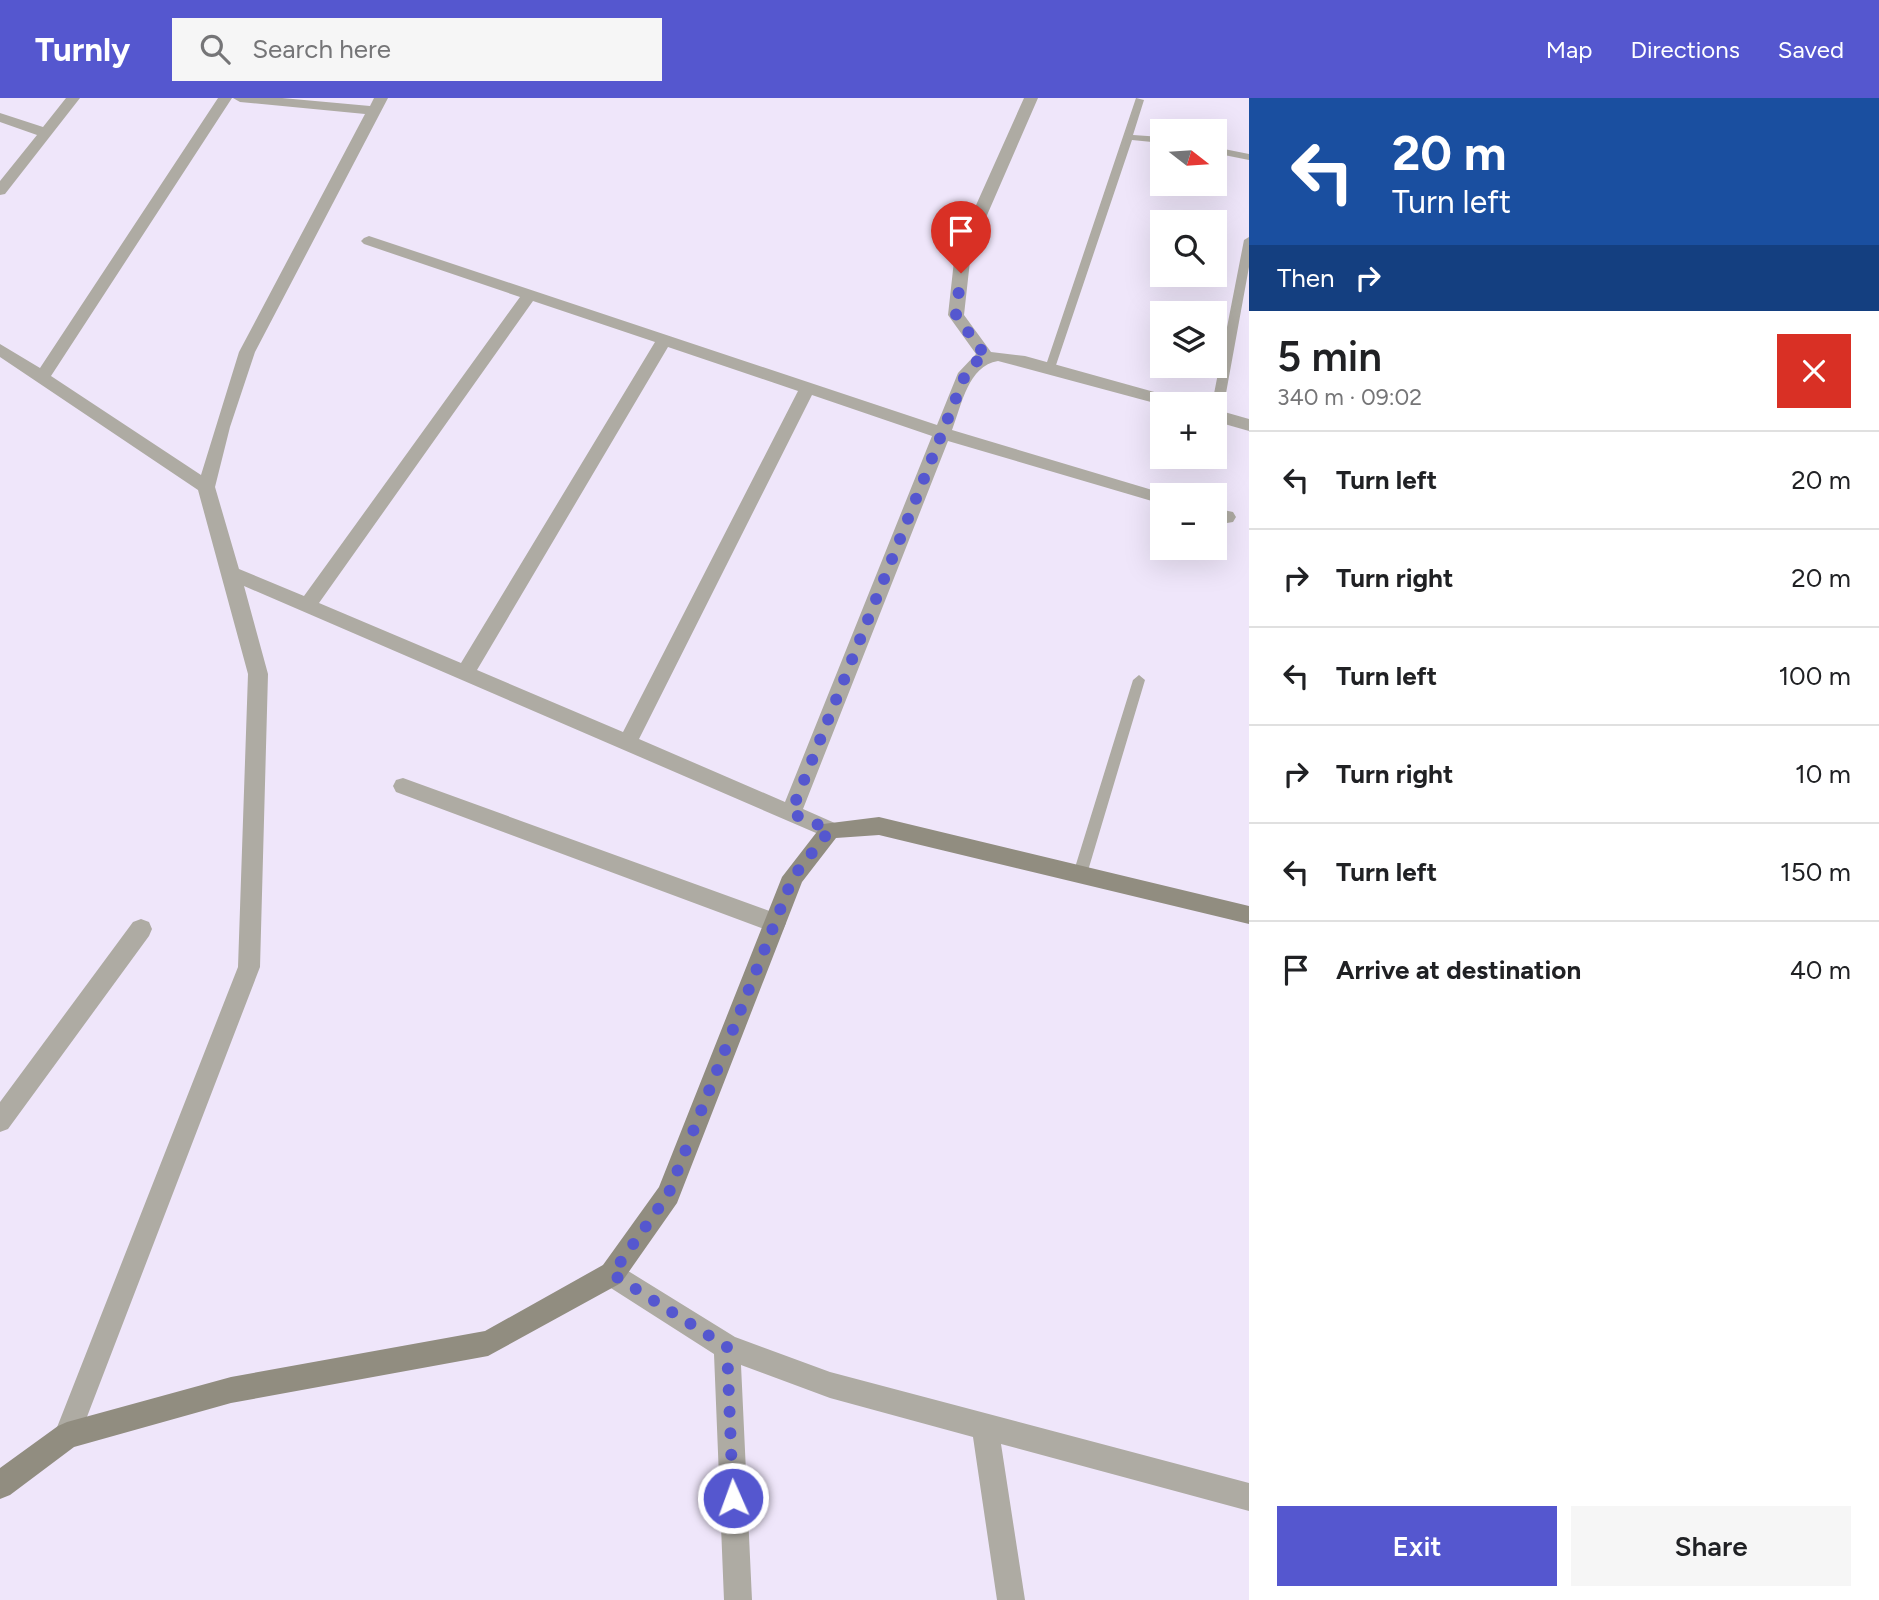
<!DOCTYPE html>
<meta charset="utf-8">
<style>
:root{--surface:#fff;--page:#f6f6f6;--text:#202124;--muted:#757577;--line:#e0e0e0;--accent:#5557cf}
body{margin:0;font-family:Figtree,sans-serif;background:var(--page);color:var(--text);height:100vh;display:flex;flex-direction:column;font-size:26px;white-space:nowrap}
*{box-sizing:border-box;margin:0}
p{font-size:23px;color:var(--muted)}
.icon{flex:none;width:38px;height:38px;fill:none;stroke:currentColor;stroke-width:2;stroke-linecap:round;stroke-linejoin:round}
.map{position:relative;flex:1;overflow:hidden}
.panel{display:flex;flex-direction:column;background:var(--surface);width:630px}
.panel>*{flex:none}
.banner{background:#1a4fa0;color:#fff;overflow:hidden}
.needle{width:46px;rotate:107deg}
.buttons{position:absolute;left:1150px;top:21px;display:grid;gap:14px}
.buttons a{display:grid;place-items:center;width:77px;height:77px;border-radius:0px;background:var(--surface);box-shadow:0 7px 28px #0002;font-size:35px}
.pin{position:absolute;display:grid;place-items:center;width:60px;height:60px;color:#fff;margin:-72px -30px;border-radius:50% 50% 50% 0;rotate:-45deg;box-shadow:0 0 7px #0007}
.pin .icon{rotate:45deg}
.me{position:absolute;width:77px;margin:-38px;rotate:358deg;stroke-linejoin:round;filter:drop-shadow(0 0 5px #0008)}
.turn{display:flex;align-items:center;gap:24px;height:147px;padding:0 28px;font-size:32px}
.turn .icon{width:91px;height:91px;stroke-width:2.5}
.turn b{display:block;font-size:49px;line-height:60px}
.then{display:flex;align-items:center;height:66px;padding:0 28px;background:#0003;gap:14px;font-size:26px}
.round{display:grid;place-items:center;flex:none;width:74px;height:74px;border-radius:0px;background:var(--page)}
.headline{display:flex;align-items:center;justify-content:space-between;height:119px;padding:0 28px}
h1{font-size:42px;font-weight:600;line-height:52px}
.primary-button{display:flex;gap:14px;margin-top:auto;padding:14px 28px}
.primary-button a{flex:1;height:80px;border-radius:0px;background:var(--accent);color:#fff;font-size:28px;font-weight:600;line-height:80px;text-align:center}
.primary-button a+a{background:var(--page);color:var(--text)}
ul{padding:0;list-style:none}
li{display:flex;align-items:center;gap:21px;height:98px;padding:0 28px;border-top:2px solid var(--line)}
li div{flex:1}
li b{display:block;font-size:26px}
li em{font-style:normal}
header{display:flex;align-items:center;gap:42px;box-sizing:border-box;height:98px;padding:0 35px;background:var(--accent);color:#fff}
header strong{font-size:33px}
nav{display:flex;gap:38px;margin-inline-start:auto;font-size:24px}
.search{width:490px;height:63px;background:var(--page);display:flex;align-items:center;gap:18px;box-sizing:border-box;padding:0 24px;border-radius:0px;color:var(--muted);font-size:26px}
main{display:flex;flex:1;min-height:0}
.map>svg:first-child{display:block}
.lines{fill:none;stroke-linecap:round;stroke-linejoin:round}
.lane{fill:#aeaba3;fill-rule:evenodd}
.street{fill:#aeaba3;fill-rule:evenodd}
.secondary{fill:#918d80;fill-rule:evenodd}
.route{stroke:#5557cf;stroke-width:12;stroke-dasharray:0 21.6}
</style>
<header>
<strong>Turnly</strong>
<div class="search"><svg class="icon" aria-label="search" viewBox="0 0 24 24"><circle cx="10" cy="10" r="6"/><path d="M15 15l6 6"/></svg>Search here</div>
<nav><a>Map</a><a>Directions</a><a>Saved</a></nav>
</header>
<main>
<div class="map">
<svg width="1249" height="1502" viewBox="0 0 1249 1502">
<rect width="100%" height="100%" fill="#efe6fa"/>
<g class="lines">
<path class="lane" d="M1136,0L1144,2L1133,37L1162,39V45L1132,42L1055,270L1054,273H1046L1045,270Z
M1214,49L1249,56V62L1214,55Z
M1249,139V169L1222,317L1216,321L1214,306H1212L1244,142Z
M1139,577L1145,582L1087,776L1085,780L1080,782L1075,780L1073,776L1133,582Z"/>
<path class="street" d="M66,0H80L5,96L0,97V83L37,37L0,24V15L43,29Z
M218,0H232L51,278L201,377L239,254L365,16L240,4L233,0H282L370,8L374,0H388L255,254L230,329L215,389L239,471L304,498L520,199L364,146L361,143L364,140L369,138L937,327L958,275L976,256L948,217L955,154L1024,0H1038L971,154L964,217L991,254L1025,258L1183,302L1185,306L1162,307L998,263C968,268 962,306 952,332L1169,397H1162V406L948,343L803,711L837,726L840,732L837,738L830,741L244,488L268,576L260,869L80,1337L76,1346L67,1350L58,1346L54,1337L238,869L248,576L198,392L0,259V246L40,270ZM533,203L655,244L461,565L319,505ZM668,249L798,293L623,634L477,572ZM812,297L932,338L785,704L639,641Z
M1214,311L1249,321V333L1214,323Z
M1214,410L1233,414L1236,419L1233,424L1227,425L1214,422Z
M403,680L783,818L786,825L783,832L775,835L396,694L393,688L396,682Z
M141,821L149,824L152,831L149,838L8,1031L0,1034V1004L133,824Z
M612,1163L735,1239L830,1274L1249,1385V1413L1001,1346L1025,1502H997L973,1339L830,1300L741,1267L752,1502H724L714,1256L603,1185L599,1176L603,1167Z"/>
<path class="secondary" d="M879,719L1249,808V826L879,737L836,740L802,784L677,1105L621,1185L488,1258L231,1305L74,1349L10,1397L0,1401V1370L58,1328L67,1324L231,1279L485,1233L603,1167L659,1089L782,779L823,726Z"/>
</g>
<g class="lines">
<path class="route" d="M733,1400L727,1249L612,1176L668,1097L793,779L830,732L791,715L966,275L979,261L987,260L956,217L961,175"/>
</g>
</svg>
<div class="buttons">
<a><svg class="needle" viewBox="-14 -14 28 28"><path d="M0-13l5 13h-10z" fill="#e53935"/><path d="M0 13l5-13h-10z" fill="#757577"/></svg></a>
<a><svg class="icon" aria-label="search" viewBox="0 0 24 24"><circle cx="10" cy="10" r="6"/><path d="M15 15l6 6"/></svg></a>
<a><svg class="icon" aria-label="layers" viewBox="0 0 24 24"><path d="M12 4l9 5-9 5-9-5zM3 14l9 5 9-5"/></svg></a>
<a>+</a>
<a>−</a>
</div>
<div class="pin" style="left:961px;top:175px;background:#d93025"><svg class="icon" aria-label="arrive" viewBox="0 0 24 24"><path d="M6 21V4h12l-3 4 3 4H6"/></svg></div>
<svg class="me" style="left:733px;top:1400px" viewBox="-20 -20 40 40"><circle r="17" fill="#5557cf" stroke="#fff" stroke-width="3"/><path d="M0-11L8 9 0 5-8 9z" fill="#fff"/></svg>
</div>
<section class="panel">
<div class="banner">
<div class="turn"><svg class="icon" aria-label="left" viewBox="0 0 24 24"><path d="M17 20v-9H6M10 6l-5 5 5 5"/></svg><div><b>20 m</b>Turn left</div></div>
<div class="then">Then<svg class="icon" aria-label="right" viewBox="0 0 24 24"><path d="M7 20v-9h11M14 6l5 5-5 5"/></svg></div>
</div>
<div class="headline"><div><h1>5 min</h1><p>340 m · 09:02</p></div><a class="round" style="background:#d93025;color:#fff"><svg class="icon" aria-label="close" viewBox="0 0 24 24"><path d="M6 6l12 12M18 6L6 18"/></svg></a></div>
<ul>
<li><svg class="icon" aria-label="left" viewBox="0 0 24 24"><path d="M17 20v-9H6M10 6l-5 5 5 5"/></svg><div><b>Turn left</b></div><em>20 m</em></li>
<li><svg class="icon" aria-label="right" viewBox="0 0 24 24"><path d="M7 20v-9h11M14 6l5 5-5 5"/></svg><div><b>Turn right</b></div><em>20 m</em></li>
<li><svg class="icon" aria-label="left" viewBox="0 0 24 24"><path d="M17 20v-9H6M10 6l-5 5 5 5"/></svg><div><b>Turn left</b></div><em>100 m</em></li>
<li><svg class="icon" aria-label="right" viewBox="0 0 24 24"><path d="M7 20v-9h11M14 6l5 5-5 5"/></svg><div><b>Turn right</b></div><em>10 m</em></li>
<li><svg class="icon" aria-label="left" viewBox="0 0 24 24"><path d="M17 20v-9H6M10 6l-5 5 5 5"/></svg><div><b>Turn left</b></div><em>150 m</em></li>
<li><svg class="icon" aria-label="arrive" viewBox="0 0 24 24"><path d="M6 21V4h12l-3 4 3 4H6"/></svg><div><b>Arrive at destination</b></div><em>40 m</em></li>
</ul>
<div class="primary-button"><a>Exit</a><a>Share</a></div>
</section>
</main>
